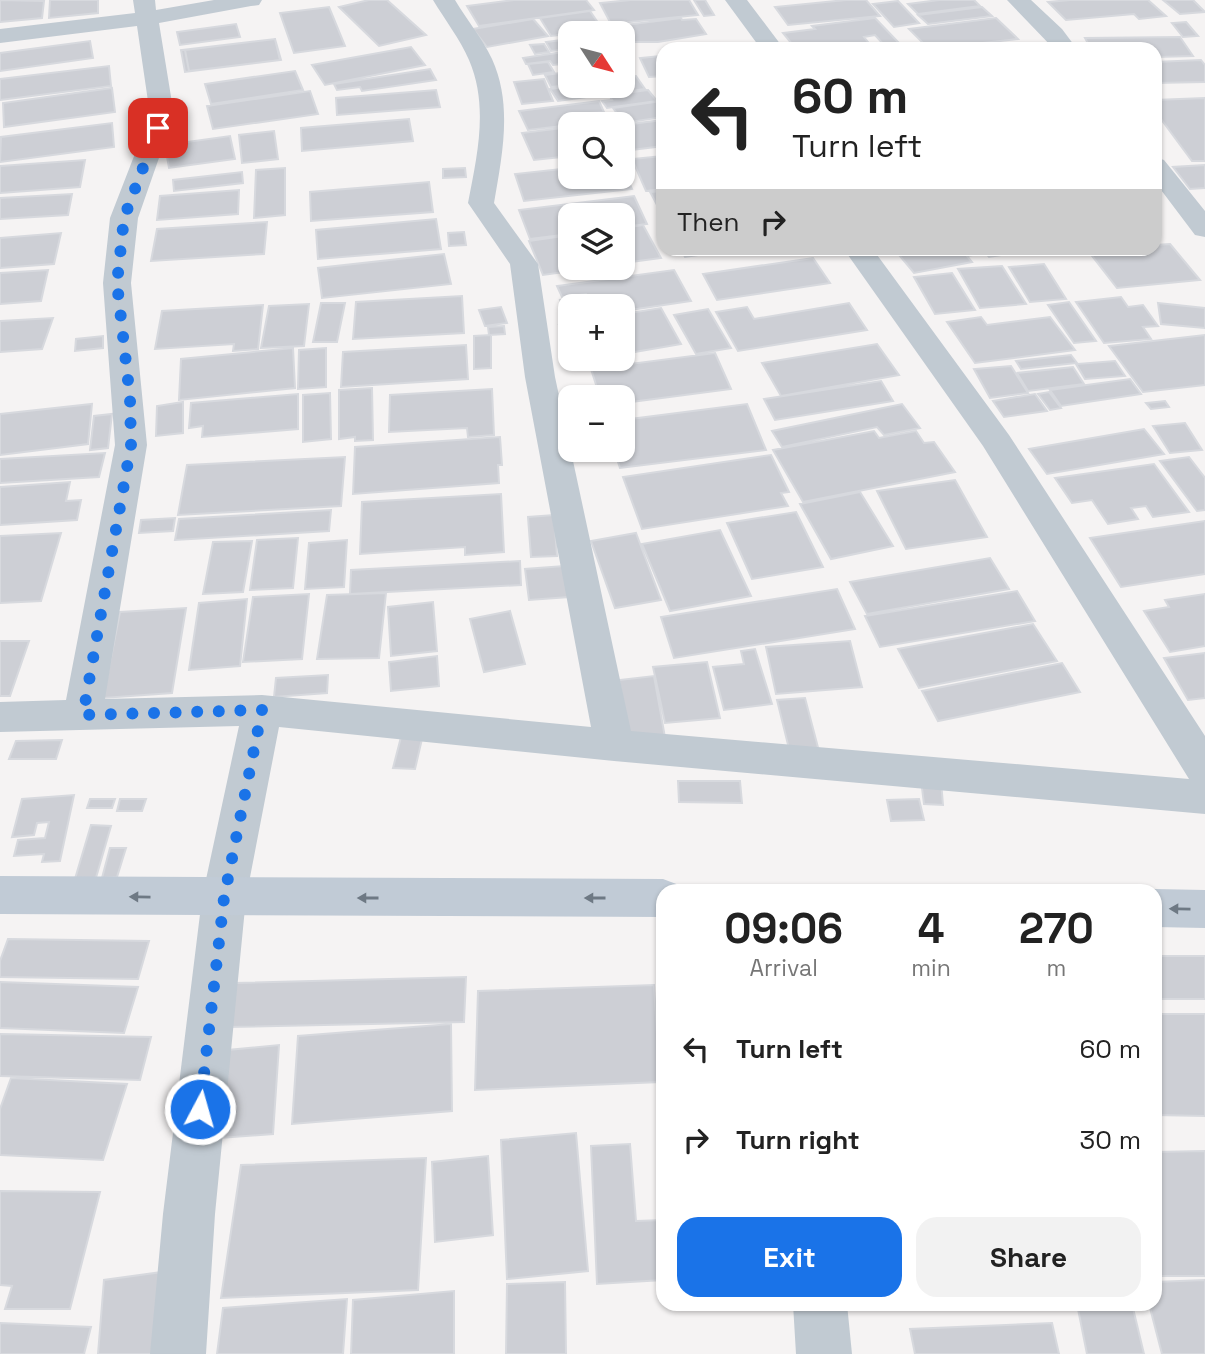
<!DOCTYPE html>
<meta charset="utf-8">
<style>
:root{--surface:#fff;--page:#f2f2f2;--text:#222;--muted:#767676;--accent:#1a73e8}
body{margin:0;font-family:"Space Grotesk",sans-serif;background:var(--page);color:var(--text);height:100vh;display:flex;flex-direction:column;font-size:26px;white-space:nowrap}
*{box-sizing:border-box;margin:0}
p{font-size:23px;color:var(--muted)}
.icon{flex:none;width:38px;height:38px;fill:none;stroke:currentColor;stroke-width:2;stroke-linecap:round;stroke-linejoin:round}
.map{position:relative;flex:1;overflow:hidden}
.panel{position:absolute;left:656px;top:884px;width:506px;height:427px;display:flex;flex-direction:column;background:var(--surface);border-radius:21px;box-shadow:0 2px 5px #0004}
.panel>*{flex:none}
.banner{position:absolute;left:656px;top:42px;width:506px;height:214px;border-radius:21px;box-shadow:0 2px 5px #0004;background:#fff;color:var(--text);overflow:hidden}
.needle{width:46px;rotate:126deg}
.fabs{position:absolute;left:558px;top:21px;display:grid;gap:14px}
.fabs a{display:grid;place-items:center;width:77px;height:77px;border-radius:14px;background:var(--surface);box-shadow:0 2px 5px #0004;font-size:35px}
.pin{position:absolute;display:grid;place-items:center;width:60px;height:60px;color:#fff;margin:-30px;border-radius:14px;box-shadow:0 4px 10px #0006}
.me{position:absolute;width:77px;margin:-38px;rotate:6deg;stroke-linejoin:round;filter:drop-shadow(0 0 5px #0008)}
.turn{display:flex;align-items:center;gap:24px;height:147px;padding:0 21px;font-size:32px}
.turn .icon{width:91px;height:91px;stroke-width:2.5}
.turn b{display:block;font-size:49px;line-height:60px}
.then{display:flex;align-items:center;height:66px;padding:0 21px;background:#0003;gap:14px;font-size:26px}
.eta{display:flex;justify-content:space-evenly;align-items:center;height:119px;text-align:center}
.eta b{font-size:42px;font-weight:700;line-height:49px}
.primary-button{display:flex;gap:14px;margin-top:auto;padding:14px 21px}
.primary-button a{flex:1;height:80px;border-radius:21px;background:var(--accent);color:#fff;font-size:28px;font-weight:700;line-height:80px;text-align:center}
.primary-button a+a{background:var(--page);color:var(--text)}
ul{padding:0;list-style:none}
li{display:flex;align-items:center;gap:21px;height:91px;padding:0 21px}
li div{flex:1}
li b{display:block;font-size:26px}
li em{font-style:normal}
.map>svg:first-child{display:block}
.building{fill:#cdcfd5;stroke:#d7d9de;stroke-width:2}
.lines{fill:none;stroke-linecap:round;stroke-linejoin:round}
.minor{fill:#c1cad2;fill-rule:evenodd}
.secondary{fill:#c1cbd6;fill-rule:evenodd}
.oneway{fill:#6e7984}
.route{stroke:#1a73e8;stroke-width:12;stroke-dasharray:0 21.6}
</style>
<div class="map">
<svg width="1205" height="1354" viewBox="0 0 1205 1354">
<rect width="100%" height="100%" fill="#f5f3f3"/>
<path class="building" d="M0,0L44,1L42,18L0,22Z
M50,0H98V13L49,18Z
M369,0H387L426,35L379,46L339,7Z
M514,0H586L594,10L479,26L467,6Z
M631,0H689L698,15L611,24L600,3Z
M694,0H705L714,15L704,16Z
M846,0H866L880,16L788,25L775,7Z
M939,0H974L980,6L918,14L908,4Z
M1070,0H1148L1166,16L1139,19L1134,14L1066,20L1048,2Z
M1163,0H1193L1205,12L1180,14Z
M898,1L919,23L894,27L873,4Z
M329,7L345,46L294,53L280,13Z
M982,7L992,16L928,24L918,15Z
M590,11L603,30L551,36L540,18Z
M681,18L682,20L696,19L706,34L658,42H626L617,26Z
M875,18L899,43L884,45L875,35L864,37L872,47L860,49H796L783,33L815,29L812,26Z
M996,18L1018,39L929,49L909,29Z
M533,19L548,36L487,47L473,29Z
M1186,22L1198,36L1183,37L1172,23Z
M236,24L240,37L180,45L177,32Z
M1180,37L1193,56L1155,57V49H1091L1085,38Z
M275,39L281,60L189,71L185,50Z
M275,39L280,60L185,72L181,50Z
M570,39V49L551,51L546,42Z
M90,41L93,58L0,71V53Z
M544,44L549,52L535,54L530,45Z
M411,47L425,65L325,85L312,65Z
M570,51V63L553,65L550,61L526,64L523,58Z
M660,56L663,76L649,77L640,58Z
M1201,60L1205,65V82L1155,83V62Z
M548,62L554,72L533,75L528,64Z
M109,66L111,86L0,100V79Z
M430,69L436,80L362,91L360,87L337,90L334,84Z
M295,71L303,90L211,104L205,84Z
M560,73L564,81L570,80V85L551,87L545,75Z
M636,76L645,89L558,101L550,89L571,86H623V78Z
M544,79L553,101L522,104L514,82Z
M112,88L115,112L4,127L3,103Z
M436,90L440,107L337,115L336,98Z
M648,90L657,101L607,108L602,101L612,100L609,95Z
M310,91L318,114L213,129L207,106Z
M1205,98V161H1192L1155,111V100Z
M599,101L604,112L591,113L596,122L528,130L519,111Z
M661,101L663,117L624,123L613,108Z
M409,119L413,141L302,151L301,128Z
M663,120V146L632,150L623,135V125Z
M112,123L114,147L0,162L1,137Z
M570,127V156L534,160L522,133Z
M274,131L278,159L242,163L239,135Z
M230,136L235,159L169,168L165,145Z
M662,156L663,189L646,191L632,159Z
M85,160L80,187L0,193V166Z
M1205,165V188L1190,189L1173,167Z
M285,168V215L254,218L256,170Z
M465,168L466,177L443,178V169Z
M570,168V177H623V169L632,189L524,201L515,174Z
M242,172L243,183L174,191L173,180Z
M429,182L433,212L311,221L310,192Z
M239,190L238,214L157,220L160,196Z
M663,191V216L650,192Z
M72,194L68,215L0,219V198Z
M634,196L647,224L623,227V215H570V234L530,239L519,210Z
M436,219L441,249L318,259L316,230Z
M267,222L264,254L151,261L157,229Z
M643,225L661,258L623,263V228Z
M464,232L466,245L449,246L448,233Z
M61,233L54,264L0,268V238Z
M570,235V242L562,243L564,247L570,246V268H593L543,275L529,241Z
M1170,244L1200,280L1117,288L1089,252L1155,248V245Z
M681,248H746L685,257Z
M934,248H980L984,253L967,256L972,262L914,273L899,255Z
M982,248H1032L1033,250L989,257Z
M444,254L451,284L322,298L318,268Z
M813,258L830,283L717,300L703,274Z
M1044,264L1066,299L1030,302L1009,267Z
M1002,266L1026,304L980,308L958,269Z
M48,270L41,301L0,304V273Z
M674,270L691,301L623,311V306H591L586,294L562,297L557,286Z
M952,273L975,310L935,314L914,277Z
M462,296L464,333L353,339L356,302Z
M1121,297L1128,307L1143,305L1158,326L1143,327L1151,339L1104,343L1076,302Z
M582,298L585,306H570V317H565L560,300Z
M1069,302L1096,341L1074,343L1048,305Z
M321,303H345L337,342H313Z
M849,303L867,330L738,351L716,312L747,307L754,319Z
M1158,303L1205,308V328L1161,324Z
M309,304L304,346L261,348L269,306Z
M263,305L258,349L233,351L234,344L155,349L162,311Z
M501,307L507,323L485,326L479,310Z
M661,308L681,344L623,354V314Z
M708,309L731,348L696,354L674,315Z
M981,317L987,325L1050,317L1075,350L975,363L947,322Z
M53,318L42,349L0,352V321Z
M570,323V350L559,325Z
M504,326L505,334L489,335L488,327Z
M491,335V368L474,369V336Z
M1205,335V385L1143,392L1109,346Z
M103,336V348L75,351L76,339Z
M877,344L899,375L781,396L762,363Z
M466,345L468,379L341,387L343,352Z
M293,348L295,388L179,400L181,359Z
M326,348V387L298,389L299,350Z
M715,353L731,389L623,403V397H600L591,369Z
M1071,355L1077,363L1021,369L1016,361Z
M1115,361L1125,376L1085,379L1076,364Z
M1011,366L1028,393L990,398L974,369Z
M1073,367L1084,384L1028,391L1017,373Z
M1130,379L1141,394L1061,406L1050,390Z
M881,381L893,401L775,420L764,399Z
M372,388L373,440L355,441V437L339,439V390Z
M492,389L494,435L468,437L467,428L389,432L390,395Z
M1049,392L1061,408L1050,410L1038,394Z
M330,393L331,439L303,442V395Z
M298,394V429L202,437L203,426L189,428L191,403Z
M1035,394L1047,411L1004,417L993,401Z
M1165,401L1169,407L1151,409L1146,403Z
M183,402V433L156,436L157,406Z
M92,404L88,444L0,455V414Z
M747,404L766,450L620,468L614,450H623V420Z
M902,404L920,428L884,435L877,427L782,447L772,431Z
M112,414L108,448L90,450L94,416Z
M1185,423L1202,450L1170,453L1153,426Z
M1144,429L1164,454L1047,474L1029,449Z
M874,431L879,438L916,431L924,443L934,442L955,472L803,502L773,450Z
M500,437L502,465H498L499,483L353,494L355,447Z
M105,453L99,477L0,483V459Z
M771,455L789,492L781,493L788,506L642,529L623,477Z
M345,457L341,506L178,515L187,465Z
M1189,457L1205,478V510L1197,511L1160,461Z
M1154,464L1189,512L1153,517L1146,506L1131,508L1138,519L1108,524L1092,500L1072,503L1055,478Z
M955,480L987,537L906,549L877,491Z
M70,482L66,501L81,500L77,520L0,525V487Z
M860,492L893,546L831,559L800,504Z
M501,494L504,552L465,555V547L360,554L362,502Z
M331,510L329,531L175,540L179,519Z
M796,512L823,567L752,579L727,523Z
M554,515L557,556L531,557L528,517Z
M175,518L173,531L139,533L141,520Z
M1205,521V574L1121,587L1090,538Z
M720,530L751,596L670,611L642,544Z
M61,533L41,601L0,603V536Z
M636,533L661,600L615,608L591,541Z
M298,538L293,588L250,590L257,540Z
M347,540L344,587L305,589L309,543Z
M252,541L243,592L203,594L213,542Z
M990,558L1009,589L867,614L850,582Z
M520,561L521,585L350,594L351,570Z
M564,566L569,597L529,600L525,569Z
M837,589L855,629L674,658L661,617Z
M1017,591L1035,621L880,647L865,616Z
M386,593L379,658L317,659L327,595Z
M309,594L302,659L243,662L253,597Z
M1205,594V646L1170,652L1144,611L1169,607L1165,600Z
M247,599L240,666L189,670L199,603Z
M433,602L437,651L391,656L388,607Z
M186,608L172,693L103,698L120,612Z
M510,611L525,664L484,672L470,619Z
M1033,624L1057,661L919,688L898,649Z
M0,641H29L10,696H0Z
M850,641L862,687L776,694L766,647Z
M755,649L772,704L724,710L713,667L744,664L741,651Z
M1205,653V698L1188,700L1164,658Z
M437,656L439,686L391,691L389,662Z
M707,662L720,718L665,723L653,667Z
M1062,663L1080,692L938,721L922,691Z
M328,675L327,693L274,697L276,678Z
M654,676L666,743L631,746L619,680Z
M805,698L820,755L791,757L777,700Z
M401,737L422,739L415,769L393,768Z
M62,740L56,759H9L16,741Z
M921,780L941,781L943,805L924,804Z
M678,781H740L742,803L679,802Z
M74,795L60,861L42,862L44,854L14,856L18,840L45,838L49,822L37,823L34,835L12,837L22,799Z
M90,799H115L112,808H87Z
M120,799H146L142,811H117Z
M919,799L924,820L891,821L887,800Z
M91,825L111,826L93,888L72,889Z
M110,848H126L117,877L102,878Z
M8,939L149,941L138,979L0,977V961Z
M1155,956H1205V999H1155Z
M466,977L464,1022L227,1027L235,983Z
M0,982L138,987L124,1033L0,1028Z
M654,985L660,1082L475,1090L478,991Z
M1155,1007L1158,1014H1205V1116L1155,1115Z
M451,1024L452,1111L292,1124L298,1036Z
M0,1034L151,1037L140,1080L0,1076Z
M279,1045L273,1134L220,1138L228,1050Z
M11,1078L127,1084L103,1160L0,1155V1109Z
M576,1133L588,1271L507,1279L501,1140Z
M630,1144L636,1221L663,1220V1280L597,1284L591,1146Z
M1205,1151V1276H1155V1152Z
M488,1156L493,1235L435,1242L432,1162Z
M426,1158L418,1290L221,1298L241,1165Z
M0,1191L100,1192L70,1309H5L12,1286L0,1285Z
M162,1272L156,1354H98L104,1280Z
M1205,1280V1354H1162L1149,1304H1155V1282Z
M565,1282L566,1354H506L507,1284Z
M454,1291V1354H351L353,1300Z
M347,1299L343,1354H217L223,1308Z
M1077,1304H1132L1144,1354H1087Z
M0,1323L91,1327L84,1354H0Z
M1052,1323L1059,1354H915L910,1329Z"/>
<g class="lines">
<path class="minor" d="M133,0H155L156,10L214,0H262L259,5L251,6L159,23L174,115L138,218L131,283L147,445L105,699L262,695L591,727L525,377L510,264L468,203C477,156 489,106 469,60C460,39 445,20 433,0H455C467,20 482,38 492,59C513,105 502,156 494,203L538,264L555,377L631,731L1189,779L983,446L843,248H872L1009,435L1205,736V814L614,761L279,727L246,898L215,1214L206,1354H150L163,1214L202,898L239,726L0,732V702L66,700L115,445L103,283L110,218L150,115L137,26L0,43V29L135,13Z
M725,0H747L784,49H761Z
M1007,0H1031L1062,29L1077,49H1054Z
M1155,157L1164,160L1205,211V237L1195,235L1155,182Z
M793,1304H847L852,1354H796Z"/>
<path class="secondary" d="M0,876L663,879L679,885L681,891H663V917L0,914Z
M1155,889L1205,890V928L1155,927V891H1150Z"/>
</g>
<defs><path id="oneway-solid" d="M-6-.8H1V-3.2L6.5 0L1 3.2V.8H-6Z" transform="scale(1.75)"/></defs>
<g class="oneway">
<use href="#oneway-solid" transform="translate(140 897) rotate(-179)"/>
<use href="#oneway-solid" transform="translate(368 898) rotate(-180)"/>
<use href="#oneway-solid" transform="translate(595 898) rotate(-180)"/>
<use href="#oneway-solid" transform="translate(1180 909) rotate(-179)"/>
</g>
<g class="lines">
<path class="route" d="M158,128L124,218L117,283L130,398L131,445L83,715L262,710L224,898L200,1109"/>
</g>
</svg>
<div class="fabs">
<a><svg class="needle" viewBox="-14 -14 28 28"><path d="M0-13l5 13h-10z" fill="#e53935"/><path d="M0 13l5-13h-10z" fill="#767676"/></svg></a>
<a><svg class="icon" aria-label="search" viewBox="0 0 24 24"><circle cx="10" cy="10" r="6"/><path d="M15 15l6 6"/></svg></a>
<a><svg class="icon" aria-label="layers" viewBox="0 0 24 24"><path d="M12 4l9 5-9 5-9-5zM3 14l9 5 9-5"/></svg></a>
<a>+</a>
<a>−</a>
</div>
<div class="pin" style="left:158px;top:128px;background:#d93025"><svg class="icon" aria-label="arrive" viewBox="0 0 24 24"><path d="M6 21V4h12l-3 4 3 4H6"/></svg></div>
<svg class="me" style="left:200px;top:1109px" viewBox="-20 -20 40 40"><circle r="17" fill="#1a73e8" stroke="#fff" stroke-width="3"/><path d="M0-11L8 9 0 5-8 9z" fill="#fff"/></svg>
<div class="banner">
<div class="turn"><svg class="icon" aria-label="left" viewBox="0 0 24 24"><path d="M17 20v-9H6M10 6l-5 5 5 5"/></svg><div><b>60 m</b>Turn left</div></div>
<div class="then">Then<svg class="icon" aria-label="right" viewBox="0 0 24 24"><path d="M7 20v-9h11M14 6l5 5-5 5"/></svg></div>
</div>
<section class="panel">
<div class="eta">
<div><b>09:06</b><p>Arrival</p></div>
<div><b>4</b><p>min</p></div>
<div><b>270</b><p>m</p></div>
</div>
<ul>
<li><svg class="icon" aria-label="left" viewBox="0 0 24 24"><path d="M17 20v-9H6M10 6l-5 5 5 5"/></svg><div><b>Turn left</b></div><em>60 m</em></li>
<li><svg class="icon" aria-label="right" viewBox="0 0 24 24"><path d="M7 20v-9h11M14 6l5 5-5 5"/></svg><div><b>Turn right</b></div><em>30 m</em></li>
</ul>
<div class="primary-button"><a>Exit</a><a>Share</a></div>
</section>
</div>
